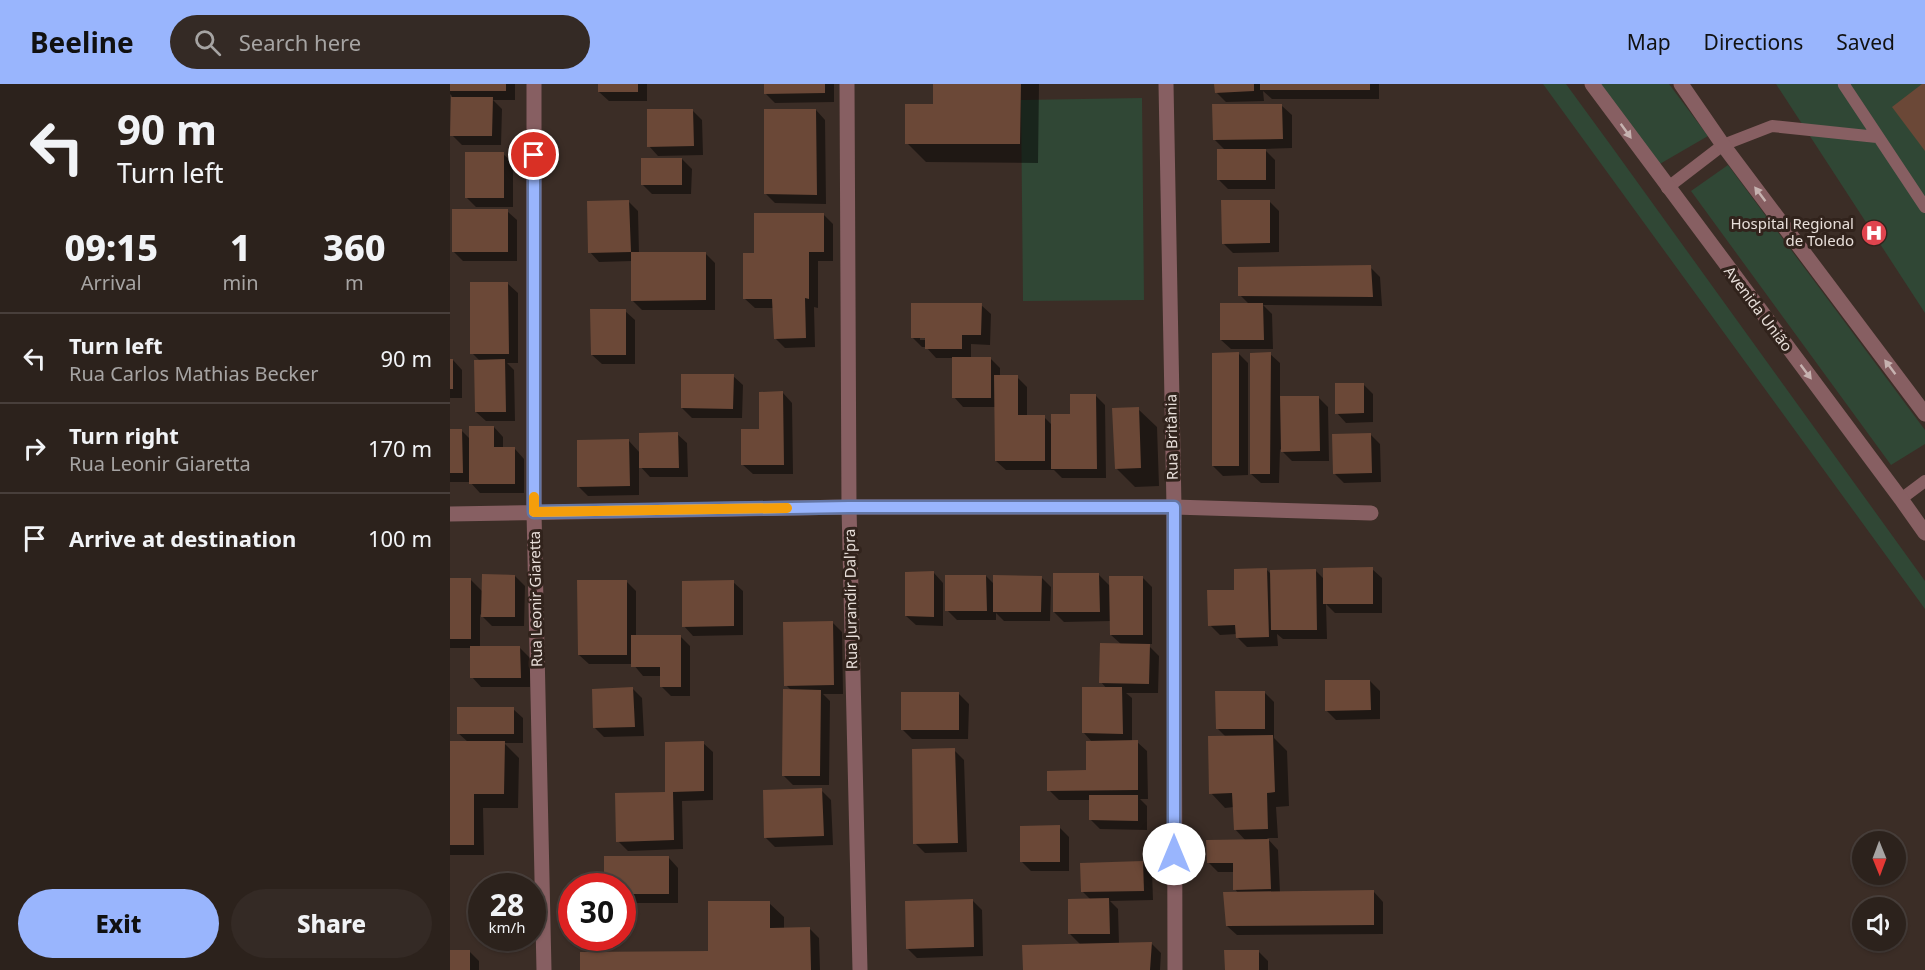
<!DOCTYPE html>
<meta charset="utf-8">
<style>
:root{--surface:#2c221c;--page:#342a25;--text:#f1f3f6;--muted:#a6a4a3;--line:#483f3b;--accent:#99b5fd}
body{margin:0;font-family:"Noto Sans",sans-serif;background:var(--page);color:var(--text);height:100vh;display:flex;flex-direction:column;font-size:22px;white-space:nowrap}
*{box-sizing:border-box;margin:0}
p{font-size:20px;color:var(--muted)}
.icon{flex:none;width:33px;height:33px;fill:none;stroke:currentColor;stroke-width:2;stroke-linecap:round;stroke-linejoin:round}
.map{position:relative;flex:1;overflow:hidden}
.panel{display:flex;flex-direction:column;background:var(--surface);width:450px}
.panel>*{flex:none}
.top-card{background:#2c221c;color:var(--text);overflow:hidden}
.needle{width:39px;rotate:179deg}
.fabs{position:absolute;left:1402px;top:747px;display:grid;gap:12px}
.fabs a{display:grid;place-items:center;width:54px;height:54px;border-radius:50%;background:var(--surface);box-shadow:0 2px 4px #0004,0 0 0 2px var(--line);font-size:30px}
.speed{position:absolute;left:18px;top:789px;display:flex;gap:12px;font-size:30px;font-weight:700;text-align:center}
.speed>*{display:grid;place-content:center;width:78px;height:78px;border-radius:50%;background:var(--surface);box-shadow:0 2px 4px #0004,0 0 0 2px var(--line);line-height:1}
.speed small{font-size:15px;font-weight:400}
.speed .limit{border:9px solid #d22;background:#fff;color:#111}
.pin{position:absolute;display:grid;place-items:center;width:51px;height:51px;color:#fff;margin:-26px;border:3px solid #fff;border-radius:50%;box-shadow:0 2px 6px #0007}
.me{position:absolute;width:66px;margin:-33px;rotate:0deg;stroke-linejoin:round;filter:drop-shadow(0 0 4px #0008)}
.turn{display:flex;align-items:center;gap:21px;height:126px;padding:0 18px;font-size:27px}
.turn .icon{width:78px;height:78px;stroke-width:2.5}
.turn b{display:block;font-size:42px;line-height:51px}
.eta{display:flex;justify-content:space-evenly;align-items:center;height:102px;text-align:center}
.eta b{font-size:36px;font-weight:800;line-height:42px}
.button{display:flex;gap:12px;margin-top:auto;padding:12px 18px}
.button a{flex:1;height:69px;border-radius:36px;background:var(--accent);color:#111;font-size:24px;font-weight:800;line-height:69px;text-align:center}
.button a+a{background:var(--page);color:var(--text)}
ul{padding:0;list-style:none}
li{display:flex;align-items:center;gap:18px;height:90px;padding:0 18px;border-top:2px solid var(--line)}
li div{flex:1}
li b{display:block;font-size:22px}
li em{font-style:normal}
header{display:flex;align-items:center;gap:36px;box-sizing:border-box;height:84px;padding:0 30px;background:var(--accent);color:#111}
header strong{font-size:28px}
nav{display:flex;gap:33px;margin-inline-start:auto;font-size:21px}
.search{width:420px;height:54px;background:var(--page);display:flex;align-items:center;gap:15px;box-sizing:border-box;padding:0 21px;border-radius:33px;color:var(--muted);font-size:22px}
main{display:flex;flex:1;min-height:0}
.map>svg:first-child{display:block}
.green{fill:#304735}
.shadow{fill:#0007;fill-rule:evenodd}
.building{fill:#6b4837}
.lines{fill:none;stroke-linecap:round;stroke-linejoin:round}
.service{stroke:#875f62;stroke-width:12}
.minor{stroke:#875f62;stroke-width:15}
.tertiary{stroke:#875f62;stroke-width:15}
.oneway{fill:#c6b2b0}
.route-casing{stroke:#6376a4;stroke-width:15}
.route{stroke:#99b5fd;stroke-width:10}
.slow{stroke:#f59e0b;stroke-width:10}
.labels{text-anchor:middle;stroke-width:6;stroke-linejoin:round;paint-order:stroke}
.poi-label{font-size:15px;fill:#e8dfda;stroke:#31231c;text-anchor:end}
.street-label{font-size:15px;fill:#e8dfda;stroke:#31231c}
</style>
<header>
<strong>Beeline</strong>
<div class="search"><svg class="icon" aria-label="search" viewBox="0 0 24 24"><circle cx="10" cy="10" r="6"/><path d="M15 15l6 6"/></svg>Search here</div>
<nav><a>Map</a><a>Directions</a><a>Saved</a></nav>
</header>
<main>
<section class="panel">
<div class="top-card">
<div class="turn"><svg class="icon" aria-label="left" viewBox="0 0 24 24"><path d="M17 20v-9H6M10 6l-5 5 5 5"/></svg><div><b>90 m</b>Turn left</div></div>
</div>
<div class="eta">
<div><b>09:15</b><p>Arrival</p></div>
<div><b>1</b><p>min</p></div>
<div><b>360</b><p>m</p></div>
</div>
<ul>
<li><svg class="icon" aria-label="left" viewBox="0 0 24 24"><path d="M17 20v-9H6M10 6l-5 5 5 5"/></svg><div><b>Turn left</b><p>Rua Carlos Mathias Becker</p></div><em>90 m</em></li>
<li><svg class="icon" aria-label="right" viewBox="0 0 24 24"><path d="M7 20v-9h11M14 6l5 5-5 5"/></svg><div><b>Turn right</b><p>Rua Leonir Giaretta</p></div><em>170 m</em></li>
<li><svg class="icon" aria-label="arrive" viewBox="0 0 24 24"><path d="M6 21V4h12l-3 4 3 4H6"/></svg><div><b>Arrive at destination</b></div><em>100 m</em></li>
</ul>
<div class="button"><a>Exit</a><a>Share</a></div>
</section>
<div class="map">
<svg width="1475" height="886" viewBox="0 0 1475 886">
<rect width="100%" height="100%" fill="#3b2d26"/>
<path class="green" d="M1093,0H1116L1162,63L1475,497V525Z
M1149,0H1219L1258,52L1208,81Z
M1326,0H1475V229Z
M692,14L694,216L573,217L571,16Z
M1278,81L1475,346V360L1441,381L1241,107Z"/>
<path class="shadow" d="M0,0H65V16H43L52,25L51,61H12L2,51V12L0,10Z
M149,0H197V17H159L149,8Z
M315,0H384V18L325,19L316,10Z
M485,0H589L588,79L476,78L457,59L485,22Z
M766,0H929V15H822L813,7L814,17L776,18L766,8Z
M832,22L842,31V64L814,65L825,76V105H778L769,96L775,66L764,55Z
M366,26L375,36L376,120L325,119L316,110Z
M243,27L252,36L253,71L208,72L199,62Z
M53,70L63,79V123H26L16,113Z
M232,75L242,85L241,110H202L192,100Z
M819,117L829,127V168L783,169L773,159Z
M179,118L188,127L189,170L255,169L265,179V226H192L182,216V177L149,178L140,168Z
M57,127L67,136V177H13L3,167Z
M373,130L383,140V177H368V224L364,223L365,263L335,264L325,254L324,224H305L295,215L306,170Z
M920,183L930,193L932,222L813,221L822,230L823,265H781L771,256L799,220L790,211Z
M58,200L68,209V279H57L64,286L65,337H36L26,328L30,277L22,269Z
M531,221L541,230L540,261L521,260V274H540L550,284V293H567L577,303V333H594L602,341L622,332L646,312L655,321L656,394H612L604,386H556L546,377V323H513L504,313L503,274H486L476,263H472L462,253ZM470,253L482,256H470Z
M175,227L185,236V280H152L142,271Z
M788,269L798,279V391L773,392L763,382Z
M820,270L830,279V314L868,313L878,323L879,377H842L830,365L829,399H811L801,390Z
M0,276H3L12,286V314H0Z
M283,292L293,301L292,334H242L232,324Z
M913,300L923,310V338L896,339L887,329Z
M333,309L342,319L343,390H303L293,381Z
M688,325L707,343L709,402L685,403L666,384Z
M44,343L53,353V365H65L74,375V409H30L20,398H0V347H12L20,355Z
M227,350L237,359L238,393H200L189,381V411L138,412L128,402L179,357L190,369Z
M920,350L930,360L931,398L894,399L885,390Z
M816,485L822,491L866,487L875,496L922,485L932,494V529H885L876,520L877,555H833L827,550L828,562L797,563L787,553V550L770,551L760,541L786,507Z
M484,489L493,499V542L466,541L456,532Z
M649,491L660,502L692,493L702,503V560H697L709,572L708,609H676L682,614V658H687L697,667L698,715H690L697,722V746L650,745L641,736V716H609L599,706L638,687L643,659L634,649L657,605L651,598L672,561L661,551V537L614,538L604,528Z
M65,492L75,502L74,542H42L30,530V564H70L80,574V603H31L22,593V564H0V496H21L33,508Z
M536,492L545,501L591,493L601,503L600,537H554L546,529V536H507L497,526Z
M176,497L186,507V553L230,552L240,562V612H221L211,602V592H193L183,580H139L129,571Z
M283,498L293,507V551L243,552L234,542Z
M382,538L392,548L393,610H373L380,617L379,701H343L333,691L342,607L336,601Z
M920,597L930,607V635L886,636L876,626Z
M183,605L192,614L194,652L154,653L145,644Z
M814,608L824,618V654L837,667L839,722L826,723L828,754H817L828,766L830,809L924,808L933,818V850L787,851L777,842L788,809L785,805L784,788H768L758,778L796,757L785,745L784,723L775,724L761,709L776,653L768,645Z
M509,610L519,620L518,655H462L452,645Z
M63,625L73,634V659H54L69,674L68,724H33L34,771H0V658H18L8,649Z
M253,659L263,668V716L232,717L233,765L178,767L168,757L217,710Z
M504,666L514,676L517,768L475,769L465,759Z
M371,706L381,716L383,761L325,763L315,753Z
M609,743L619,753V787H581L572,778Z
M156,773L219,774L228,784V819H172V802H156Z
M693,779L702,788L703,816L660,817L668,825L669,860L701,859L711,869L710,886H574L631,861L620,850L641,816L633,808Z
M523,817L532,826L533,872L467,874L457,864Z
M319,819L334,833V845H360L369,854L370,886H132L259,869Z
M19,867L29,877V886H0V868Z
M808,867L818,877V886H776Z"/>
<path class="building" d="M0,0H56V7H0Z
M148,0H188V8H148Z
M314,0H375V9L314,10Z
M483,0H571L570,60H455V20H483Z
M764,0H804V7L765,9Z
M810,0H920V6H810Z
M1472,0H1475V67L1442,23Z
M1,13H43L42,52H0Z
M762,20H832L833,55L763,56Z
M197,25H243L244,62L197,63Z
M314,25H366L367,111L314,110Z
M767,65H816V96H767Z
M15,68H54V114H15Z
M191,74H232V101H191Z
M179,116L181,168H256V216L181,217V168L138,169L137,117Z
M771,116H820V159L772,160Z
M2,125H58V168H2Z
M304,129H374V168H359V215L355,214L356,254L324,255L322,215H293V169H304Z
M921,181L923,213L788,212V183Z
M20,198H58L59,270H20Z
M461,219H532L531,251H512V265H475V254H461Z
M770,219H813L814,256H770Z
M140,225H176V271H141Z
M789,268V382H762V269Z
M821,268L820,390H800V269Z
M502,273H541V314H502Z
M0,275H3V305H0Z
M55,275L56,328H25L24,276Z
M231,290H284L283,325L231,324Z
M544,291H568V331H595V377H545Z
M885,299H914V329L885,330Z
M333,307L334,381H291V345H309V308Z
M620,310H646L647,385H601V330H620Z
M830,312H869L870,367L831,368Z
M689,323L691,384L665,385L662,324Z
M19,342H44V363H65V400H19Z
M0,345H12L13,389H0Z
M228,348L229,384H189V349Z
M921,349L922,389L883,390L882,350Z
M179,355L180,402L127,403V356Z
M923,483V520H873V484Z
M817,484L819,553L786,554L785,541L758,542L757,506H784V485Z
M866,485L867,546H821L820,486Z
M484,487V533L455,532V488Z
M603,489H649L650,528H603Z
M32,490L65,491V533H31Z
M495,491H536L537,527H495Z
M543,491L592,492L591,528H543Z
M659,492H693V551H660Z
M0,494H21V555H0Z
M127,496H177V571H128Z
M284,496V542L232,543V497Z
M383,537L384,601L334,602L333,538Z
M181,551H231V603H210V583H181Z
M650,559L700,560L699,600L649,599Z
M20,562H70L71,594H20Z
M875,596H920L921,626L875,627Z
M183,603L185,643L143,644L142,605Z
M632,603H672L673,650L632,649Z
M333,605L371,606L370,692H332Z
M765,607H815V645H766Z
M451,608H509V646H451Z
M7,623H64V650H7Z
M823,651L825,708L817,709L818,745L784,746L782,709L759,710L758,652Z
M688,656V706L597,707V687L636,686V657Z
M0,657H55L54,710H24V761H0Z
M254,657V707L223,708L224,756L166,758L165,709L215,708V658Z
M505,664L508,759L463,760L462,665Z
M372,704L374,752L314,754L313,706Z
M639,711H688V737L639,736Z
M610,741V778H570V742Z
M819,755L821,805L783,806V779H757L756,756Z
M154,772H219V810H172V802H154Z
M693,777L694,807L631,808L630,779Z
M924,806V841L776,842L773,808Z
M659,814L660,850H618V815Z
M523,815L524,863L456,865L455,817Z
M258,817H320V844L360,843L361,886H130V868L258,867Z
M702,858L700,886H573L572,861Z
M0,866H20V886H0Z
M774,866H809V886H775Z"/>
<g class="lines">
<path class="service" d="M1395,0L1394,1L1475,123
M1217,104L1273,61L1322,42L1427,53
M1451,415L1475,397"/>
<path class="minor" d="M84,0V428L94,886
M397,0L399,423L410,886
M716,0L724,423L725,886
M0,430L399,423H724L921,429"/>
<path class="tertiary" d="M1142,0L1451,415L1475,449
M1231,0L1273,61L1475,330"/>
</g>
<defs><path id="oneway-solid" d="M-6-.8H1V-3.2L6.5 0L1 3.2V.8H-6Z" transform="scale(1.5)"/></defs>
<g class="oneway">
<use href="#oneway-solid" transform="translate(1176 47) rotate(54)"/>
<use href="#oneway-solid" transform="translate(1310 110) rotate(-127)"/>
<use href="#oneway-solid" transform="translate(1440 283) rotate(-127)"/>
<use href="#oneway-solid" transform="translate(1356 288) rotate(53)"/>
</g>
<g class="lines">
<g class="route-casing">
<path id="route" d="M84,71V428L399,423H724V770"/>
</g>
<use href="#route" class="route"/>
<path class="slow" d="M84,413V428L337,424"/>
</g>
<defs>
<g id="hospital-disc" transform="scale(1.35)"><circle r="9.5" fill="#e0444e" stroke="#31231c"/><path d="M-5-5h3v3.5h4V-5h3V5h-3V1.5h-4V5h-3Z" fill="#fff"/></g>
</defs>
<g fill-rule="evenodd">
<use href="#hospital-disc" x="1424" y="149"/>
</g>
<g class="labels">
<g class="poi-label">
<text x="1404" y="145">Hospital Regional<tspan x="1404" dy="17">de Toledo</tspan></text>
</g>
<g class="street-label">
<text transform="translate(1308 225) rotate(53)" y="5">Avenida União</text>
<text transform="translate(722 353) rotate(-91)" y="5">Rua Britânia</text>
<text transform="translate(86 515) rotate(-91)" y="5">Rua Leonir Giaretta</text>
<text transform="translate(401 515) rotate(-91)" y="5">Rua Jurandir Dal'pra</text>
</g>
</g>
</svg>
<div class="fabs">
<a><svg class="needle" viewBox="-14 -14 28 28"><path d="M0-13l5 13h-10z" fill="#e53935"/><path d="M0 13l5-13h-10z" fill="#a6a4a3"/></svg></a>
<a><svg class="icon" aria-label="sound" viewBox="0 0 24 24"><path d="M4 9h4l5-4v14l-5-4H4zM17 9q2 3 0 6"/></svg></a>
</div>
<div class="speed"><div>28<small>km/h</small></div><div class="limit">30</div></div>
<div class="pin" style="left:84px;top:71px;background:#d93025"><svg class="icon" aria-label="arrive" viewBox="0 0 24 24"><path d="M6 21V4h12l-3 4 3 4H6"/></svg></div>
<svg class="me" style="left:724px;top:770px" viewBox="-20 -20 40 40"><circle r="19" fill="#fff"/><path d="M0-13L10 11 0 6-10 11z" fill="#99b5fd"/></svg>
</div>
</main>
